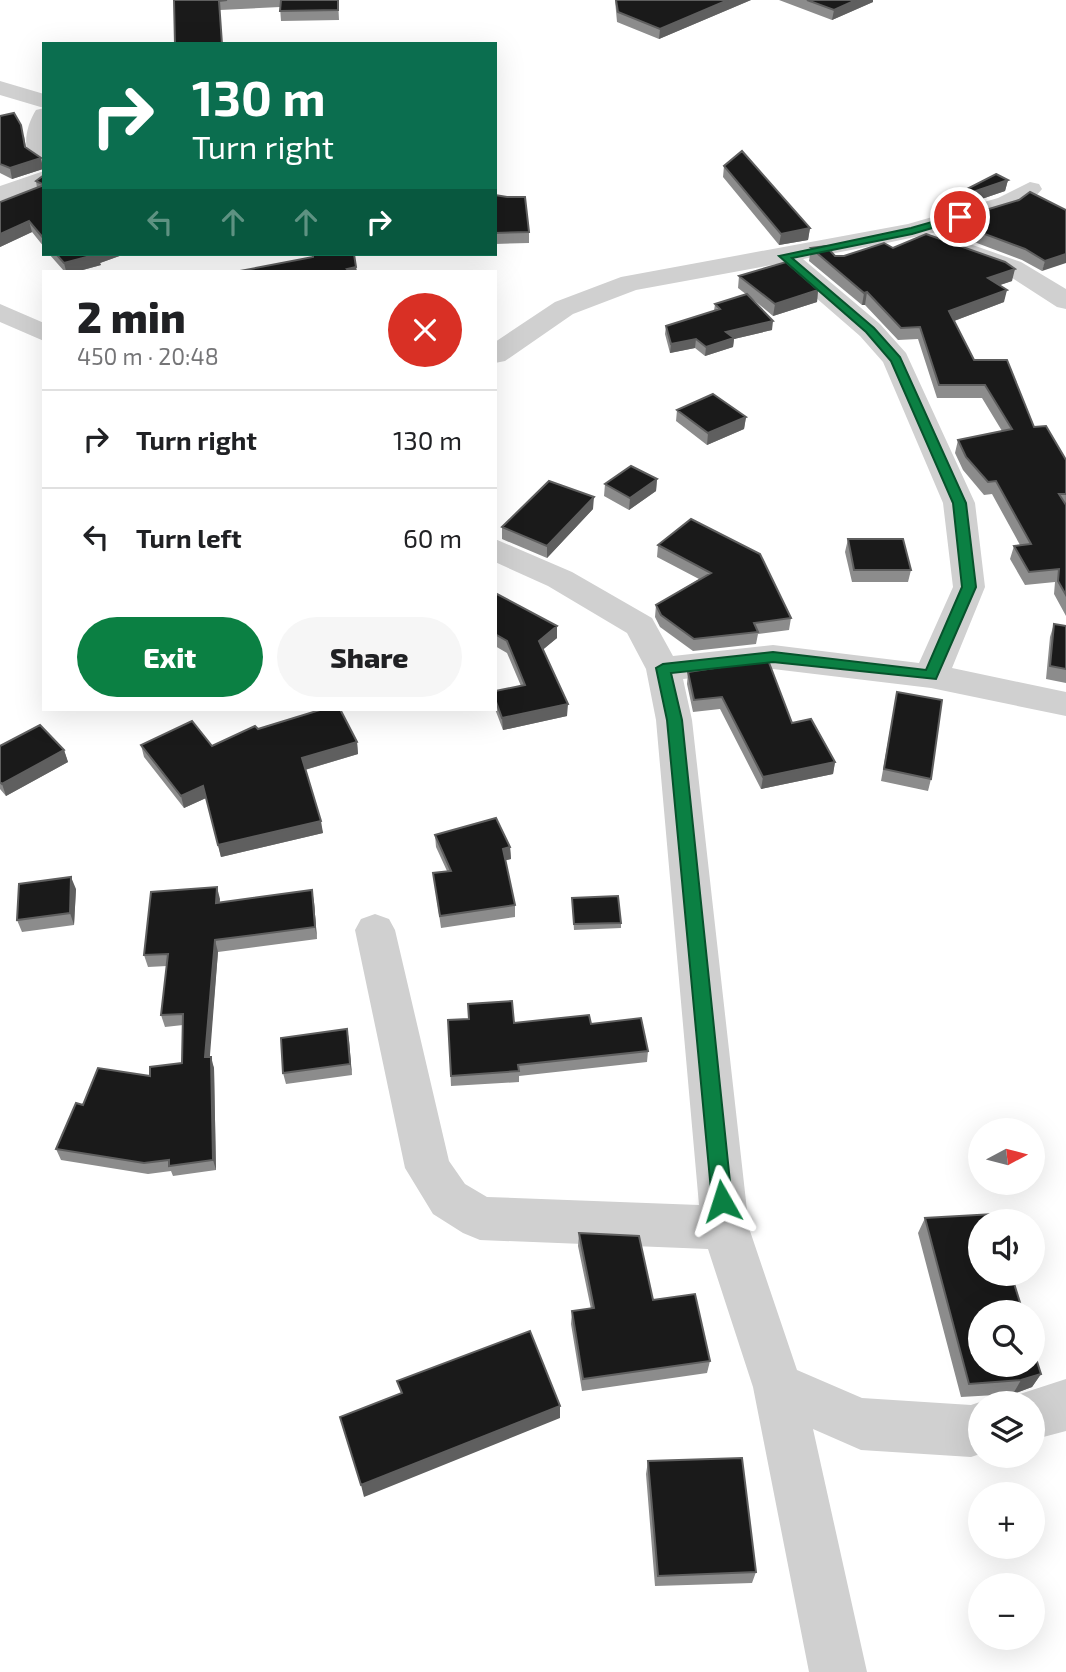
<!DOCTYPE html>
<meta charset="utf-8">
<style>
:root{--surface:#fff;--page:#f6f6f6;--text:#202124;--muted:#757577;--line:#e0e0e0;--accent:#0b8043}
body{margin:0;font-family:"Exo 2",sans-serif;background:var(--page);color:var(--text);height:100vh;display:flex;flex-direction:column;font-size:26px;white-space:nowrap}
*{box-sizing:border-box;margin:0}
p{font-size:23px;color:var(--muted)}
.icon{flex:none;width:38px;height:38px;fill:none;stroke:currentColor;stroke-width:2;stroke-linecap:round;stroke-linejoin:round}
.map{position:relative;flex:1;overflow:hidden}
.details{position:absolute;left:42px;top:270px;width:455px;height:441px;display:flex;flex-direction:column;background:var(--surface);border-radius:0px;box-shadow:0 7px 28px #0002}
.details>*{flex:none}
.hud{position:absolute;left:42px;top:42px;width:455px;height:214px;border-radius:0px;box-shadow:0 7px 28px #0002;background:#0b6e4f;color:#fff;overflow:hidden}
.needle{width:46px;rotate:83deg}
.buttons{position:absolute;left:968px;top:1118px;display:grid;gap:14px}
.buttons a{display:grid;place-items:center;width:77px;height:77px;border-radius:50%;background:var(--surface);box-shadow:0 7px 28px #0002;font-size:35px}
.pin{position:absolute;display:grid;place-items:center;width:60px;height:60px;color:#fff;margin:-30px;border:4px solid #fff;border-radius:50%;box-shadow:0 2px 7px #0007}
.me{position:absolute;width:77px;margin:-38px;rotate:354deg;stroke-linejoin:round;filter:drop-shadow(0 0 5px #0008)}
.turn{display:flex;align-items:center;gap:24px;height:147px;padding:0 35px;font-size:32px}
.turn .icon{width:91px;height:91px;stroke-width:2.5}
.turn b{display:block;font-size:49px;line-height:60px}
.lanes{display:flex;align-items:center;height:66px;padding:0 35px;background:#0003;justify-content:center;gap:35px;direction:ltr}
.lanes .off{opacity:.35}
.round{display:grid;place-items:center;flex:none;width:74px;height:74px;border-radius:37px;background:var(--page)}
.overview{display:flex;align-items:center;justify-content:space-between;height:119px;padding:0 35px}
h1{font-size:42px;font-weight:800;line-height:52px}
.button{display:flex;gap:14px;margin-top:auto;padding:14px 35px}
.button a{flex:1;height:80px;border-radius:42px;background:var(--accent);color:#fff;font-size:28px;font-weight:800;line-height:80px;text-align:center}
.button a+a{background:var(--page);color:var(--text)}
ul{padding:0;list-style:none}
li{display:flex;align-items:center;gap:21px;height:98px;padding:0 35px;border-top:2px solid var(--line)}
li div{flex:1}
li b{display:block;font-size:26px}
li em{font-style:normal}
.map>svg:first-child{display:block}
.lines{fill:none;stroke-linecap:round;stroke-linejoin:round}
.minor{fill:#d0d0d0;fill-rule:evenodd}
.wall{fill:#8c8c8c}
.shaded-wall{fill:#5f5f5f}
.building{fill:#1a1a1a;stroke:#5f5f5f;stroke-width:2}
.route{fill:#0b8043;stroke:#07532c;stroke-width:2}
</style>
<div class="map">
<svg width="1066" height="1672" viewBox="0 0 1066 1672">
<rect width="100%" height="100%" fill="#fff"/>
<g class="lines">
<path class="minor" d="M0,81L44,94V108L0,95Z
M44,108V166C18,160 25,127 36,110Z
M44,171V186L0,201V186Z
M1030,182L1039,184L1042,189C1019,223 848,250 803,259L880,324L906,353L975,503L985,587L952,668L1066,692V716L931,688L773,669L683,679L692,720L749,1228L797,1370L862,1398L971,1405L980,1402L983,1404H980V1454L971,1457L861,1450L813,1429L867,1672H809L753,1387L708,1249L480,1240L463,1233L433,1214L405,1168L355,930L361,919L375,914L389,919L395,930L449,1161L465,1184L487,1197L699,1205L656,720L646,669L627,633L548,586L495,562V539L572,572L652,618L673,656L773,645L919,663L953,587L943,503L883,362L860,336L777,264L636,290L573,314L505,361L495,363V342L555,302L621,277L908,224L998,198Z
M967,243L1021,262L1066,289V309L1057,307L1003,272L958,256L954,251L958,246Z
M0,304L44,323V341L0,322Z
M1066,1379V1431L1032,1440V1404H1011L1014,1396Z"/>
</g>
<path class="wall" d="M174,0H338L339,20L281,21L280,7L220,10Z
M615,0H751L659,39L617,22Z
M779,0H873V2L832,20Z
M0,116L24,136L26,148L41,158L43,169L12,179L0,173Z
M724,166L810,228L808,240L779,245L723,177Z
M44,175V247L32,232L0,247V202L37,188L36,181Z
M1008,180L1005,191L970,203L964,200L967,189Z
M495,196L529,232V243L495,244Z
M1066,210L1042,271L1022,260L953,234L955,223Z
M811,248L835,256H844L893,248L1012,281L1000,285L1004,302L954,321L974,360L1034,427L1066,460V616L1054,594L1055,582L1025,585L1010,559L1014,546L1020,545L992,494L984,495L963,470L955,453L958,440L1002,431L982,398H937L918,339L898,340L865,305H862L809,261Z
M49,254H125L100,263L101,265L79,271H64Z
M739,276L818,290L817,302L773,316L749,296L772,330L734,339L733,347L705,356L695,348L670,353L665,334L666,326L714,311L715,304L747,295L738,288Z
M677,410L746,417L744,429L707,445L676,421Z
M657,479L656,491L629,510L604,496L605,484Z
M593,509L547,558L502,539V527Z
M691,519L791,618L789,630L758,634L756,644L693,651L660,627L655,617L656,605L699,579L657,557L658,545Z
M848,539L911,570L908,582H852L845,552Z
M495,593L557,626V638L543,649L567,716L503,730L495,709V691L521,686L507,653L495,646Z
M1054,624L1066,626V683L1046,679L1050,637Z
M688,672L792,723L835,762L833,774L761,789L720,709L693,712L687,684Z
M897,692L931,779L928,791L881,781Z
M258,729L357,742L358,754L305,770L323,833L221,857L206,798L184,808L144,757L141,745L212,746Z
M0,746L64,750L68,762L6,796L0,789Z
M435,835L510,847L511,859L505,860L515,905V917L441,928L433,873L447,871L436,847Z
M217,887L219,902H314L317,939L218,952L209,1057L214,1068L216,1170L173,1176L171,1171L148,1174L61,1160L56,1149L83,1105L182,1063L183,1025L165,1027L161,1015L167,966L148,967L144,955Z
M76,889L74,925L22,932L17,920Z
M572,898L621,923V928L574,930Z
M448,1020L591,1024L648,1051L647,1062L519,1076V1082L451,1086Z
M347,1029L352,1075L286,1084L283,1073Z
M925,1218L1041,1374L1032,1387L1013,1394L961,1397L918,1233Z
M579,1233L710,1361L707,1373L582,1391L571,1324L572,1311L591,1309L578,1246Z
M648,1461L756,1572L752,1583L655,1586L646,1474Z"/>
<path class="shaded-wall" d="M728,0H751L659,39L660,29Z
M856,0H873V2L832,20L834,10Z
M41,158L43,169L12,179L10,168Z
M1008,180L1005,191L970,203L973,192Z
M29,221L32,232L0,247V234Z
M810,228L808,240L779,245L781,234Z
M97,254H125L100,263L101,265L79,271H66L64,263Z
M1066,254V263L1042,271L1045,261Z
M356,267L357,271H348L347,269Z
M1015,269L1012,281L985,290L988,278Z
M818,290L817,302L773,316L775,304Z
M1007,290L1004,302L946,324L949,311Z
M867,292L865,305H862L864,293Z
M773,321L772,330L734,339L733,347L705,356L706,347L726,332Z
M696,339L695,348L670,353L671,344Z
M746,417L744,429L707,445L708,433Z
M657,479L656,491L629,510L630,498Z
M594,497L593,509L547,558V546Z
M557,626V638L539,653V641Z
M568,704L567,716L503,730L502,718Z
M357,742L358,754L304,770L302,758Z
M64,750L68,762L6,796L2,784Z
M835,762L833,774L761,789L763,777Z
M203,786L206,798L184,808L181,796Z
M321,821L323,833L221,857L218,845Z
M510,847L511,859L503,861V849Z
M71,877L76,889L74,925L70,913Z
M217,887L220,899L219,914L216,903Z
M312,890L314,902L317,939L315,927Z
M215,940L218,952L209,1068L205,1057Z
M347,1029L349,1040L352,1075L350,1064Z
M211,1057L214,1068L216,1170L213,1160Z
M1041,1374L1032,1387L1013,1394L1021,1380Z
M560,1406V1418L364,1497L361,1485Z"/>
<path class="building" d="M174,0H227L219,1L222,44H175Z
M281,0H338V10L280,11Z
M616,0H728L660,29L618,12Z
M807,0H856L834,10Z
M14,113L21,125L25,147L41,158L10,168L0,164V116Z
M742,151L810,228L781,234L724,166Z
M996,174L1008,180L973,192L967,189Z
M44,175V185L36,181Z
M44,185V239L29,221L0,234V202Z
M1030,192L1066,210V254L1045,261L1025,249L955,223L989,209L1019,200Z
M495,195L507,197H525L529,232L495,233Z
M926,234L1005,262L1015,269L988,278L1007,290L949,311L974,360H1007L1034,427L1046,426L1066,460V494H1059L1066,505V595L1058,581L1059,569L1029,572L1014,546L1031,544L996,481L988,482L966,457L958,440L1012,429L985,385H939L920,327L901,328L867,292L864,293L811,248L826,246L835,256H844L884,243L893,248Z
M56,254H98L64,263Z
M313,254H354L356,267L347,269L349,271H240L313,257Z
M786,262L818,290L775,304L739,276Z
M747,294L773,321L726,332L734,338L706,347L696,339L671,344L666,326L720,309L715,304Z
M713,394L746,417L708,433L677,410Z
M631,466L657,479L630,498L605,484Z
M549,481L594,497L547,546L502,527Z
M691,519L760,554L791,618L754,623L758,632L694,639L661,615L656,605L711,573L658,545Z
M848,539H903L911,570H854Z
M495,593L557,626L539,641L568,704L502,718L495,699V691L525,685L507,641L495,634Z
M1054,624L1066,626V669L1050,666Z
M768,660L792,723L811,719L835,762L763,777L722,697L694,700L688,672Z
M897,692L942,700L931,779L884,769Z
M323,709H340L357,742L302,758L321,821L218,845L203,786L181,796L141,745L192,721L212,746L255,726L258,729Z
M40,725L64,750L2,784L0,782V746Z
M496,818L510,847L503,849L515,905L440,916L433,873L451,871L435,835Z
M71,877L70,913L17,920L19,884Z
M217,887L216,903L312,890L315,927L215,940L205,1057H211L213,1160L169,1166V1160L144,1163L56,1149L76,1103L83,1105L98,1068L150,1076V1067L182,1063L183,1014L161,1015L168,954L144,955L151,892Z
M618,896L621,923L574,924L572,898Z
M512,1001L514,1023L589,1015L591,1024L641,1018L648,1051L518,1065L519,1071L451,1076L448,1020L469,1019L468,1004Z
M347,1029L350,1064L283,1073L281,1038Z
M994,1214L996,1222H980V1274H1011L1023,1312H980V1365H1032V1346L1041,1374L1021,1380L969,1384L925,1218Z
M579,1233L639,1236L653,1300L695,1294L710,1361L583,1379L572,1311L594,1308Z
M530,1331L560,1406L361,1485L340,1417L402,1393L397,1381Z
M742,1458L756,1572L658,1576L648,1461Z"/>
<path class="route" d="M960,214L963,215V219L912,234L792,258L874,328L900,357L966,503L976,587L936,679L773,662L671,673L682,720L732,1201L729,1208L722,1210L715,1208L712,1201L667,720L656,668L663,664L773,652L926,670L962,587L953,503L891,361L866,332L779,256L911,228Z"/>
</svg>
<div class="buttons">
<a><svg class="needle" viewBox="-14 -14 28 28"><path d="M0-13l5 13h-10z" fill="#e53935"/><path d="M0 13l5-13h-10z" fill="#757577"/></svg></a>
<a><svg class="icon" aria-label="sound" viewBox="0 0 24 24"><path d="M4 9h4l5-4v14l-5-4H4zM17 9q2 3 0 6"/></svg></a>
<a><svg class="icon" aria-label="search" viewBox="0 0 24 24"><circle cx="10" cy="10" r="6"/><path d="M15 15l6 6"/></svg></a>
<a><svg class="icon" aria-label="layers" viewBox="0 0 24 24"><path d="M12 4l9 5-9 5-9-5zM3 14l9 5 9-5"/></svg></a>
<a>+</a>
<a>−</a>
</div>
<div class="pin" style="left:960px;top:217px;background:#d93025"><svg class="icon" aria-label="arrive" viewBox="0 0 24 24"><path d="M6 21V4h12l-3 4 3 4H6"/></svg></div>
<svg class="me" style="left:722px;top:1201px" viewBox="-20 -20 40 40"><path d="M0-17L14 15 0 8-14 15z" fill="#0b8043" stroke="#fff" stroke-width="4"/></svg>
<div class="hud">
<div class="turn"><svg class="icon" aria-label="right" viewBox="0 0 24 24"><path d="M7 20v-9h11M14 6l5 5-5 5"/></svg><div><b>130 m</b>Turn right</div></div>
<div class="lanes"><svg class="icon off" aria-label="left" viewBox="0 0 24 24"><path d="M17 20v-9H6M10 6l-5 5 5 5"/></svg><svg class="icon off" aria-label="ahead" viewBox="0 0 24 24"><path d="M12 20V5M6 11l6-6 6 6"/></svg><svg class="icon off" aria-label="ahead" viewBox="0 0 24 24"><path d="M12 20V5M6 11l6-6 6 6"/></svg><svg class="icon" aria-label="right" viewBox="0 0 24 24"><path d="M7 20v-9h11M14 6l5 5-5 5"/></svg></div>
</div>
<section class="details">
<div class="overview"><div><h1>2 min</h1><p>450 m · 20:48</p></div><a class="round" style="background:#d93025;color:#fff"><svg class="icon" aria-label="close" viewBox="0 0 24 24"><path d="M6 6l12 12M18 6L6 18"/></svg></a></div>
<ul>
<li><svg class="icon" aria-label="right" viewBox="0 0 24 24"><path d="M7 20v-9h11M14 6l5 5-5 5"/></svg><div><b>Turn right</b></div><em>130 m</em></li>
<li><svg class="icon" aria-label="left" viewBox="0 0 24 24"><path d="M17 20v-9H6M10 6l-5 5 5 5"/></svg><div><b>Turn left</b></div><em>60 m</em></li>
</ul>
<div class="button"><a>Exit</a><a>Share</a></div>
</section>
</div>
